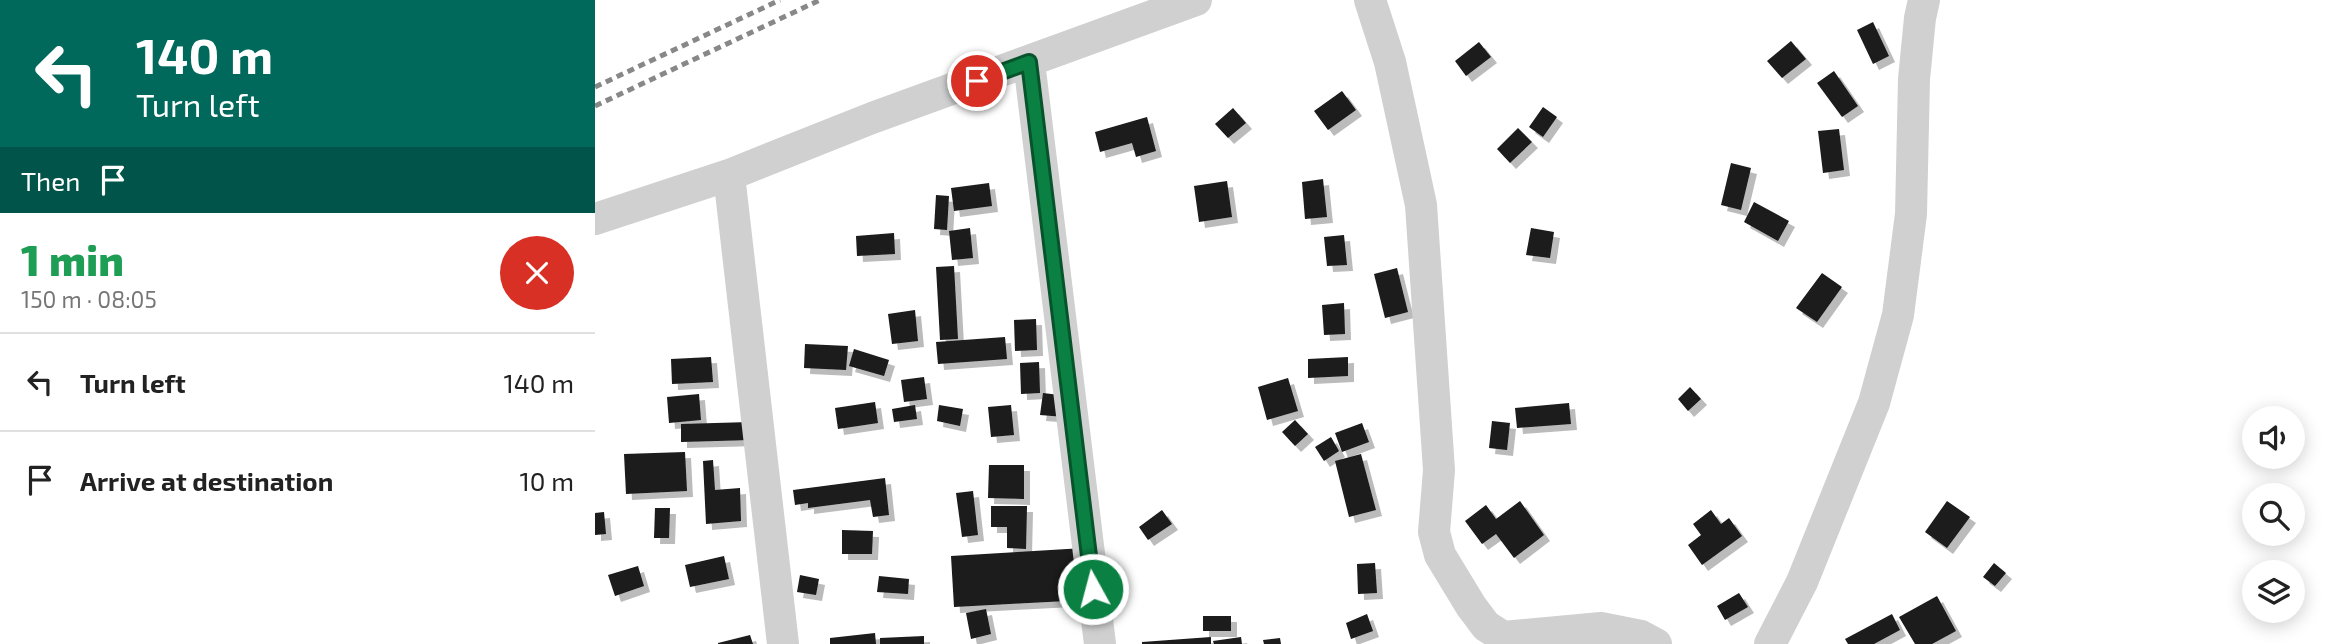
<!DOCTYPE html>
<meta charset="utf-8">
<style>
:root{--surface:#fff;--page:#f6f6f6;--text:#222;--muted:#767676;--line:#e0e0e0}
body{margin:0;font-family:"Exo 2",sans-serif;background:var(--page);color:var(--text);height:100vh;display:flex;flex-direction:column;font-size:26px;white-space:nowrap}
*{box-sizing:border-box;margin:0}
p{font-size:23px;color:var(--muted)}
.icon{flex:none;width:38px;height:38px;fill:none;stroke:currentColor;stroke-width:2;stroke-linecap:round;stroke-linejoin:round}
.map{position:relative;flex:1;overflow:hidden}
.details{display:flex;flex-direction:column;background:var(--surface);width:595px}
.details>*{flex:none}
.top-card{background:#00695c;color:#fff;overflow:hidden}
.buttons{position:absolute;left:1647px;top:406px;display:grid;gap:14px}
.buttons a{display:grid;place-items:center;width:63px;height:63px;border-radius:50%;background:var(--surface);box-shadow:0 4px 18px #0003;font-size:35px}
.pin{position:absolute;display:grid;place-items:center;width:60px;height:60px;color:#fff;margin:-30px;border:4px solid #fff;border-radius:50%;box-shadow:0 2px 7px #0007}
.me{position:absolute;width:77px;margin:-38px;rotate:353deg;stroke-linejoin:round;filter:drop-shadow(0 0 5px #0008)}
.turn{display:flex;align-items:center;gap:24px;height:147px;padding:0 21px;font-size:32px}
.turn .icon{width:91px;height:91px;stroke-width:2.5}
.turn b{display:block;font-size:49px;line-height:60px}
.then{display:flex;align-items:center;height:66px;padding:0 21px;background:#0003;gap:14px;font-size:26px}
.round{display:grid;place-items:center;flex:none;width:74px;height:74px;border-radius:37px;background:var(--page)}
.overview{display:flex;align-items:center;justify-content:space-between;height:119px;padding:0 21px}
h1{font-size:42px;font-weight:800;line-height:52px;color:#1e9e55}
ul{padding:0;list-style:none}
li{display:flex;align-items:center;gap:21px;height:98px;padding:0 21px;border-top:2px solid var(--line)}
li div{flex:1}
li b{display:block;font-size:26px}
li em{font-style:normal}
main{display:flex;flex:1;min-height:0}
.map>svg:first-child{display:block}
.building{fill:#1a1a1a;filter:url(#shadow)}
.lines{fill:none;stroke-linecap:round;stroke-linejoin:round}
.minor{stroke:#d0d0d0;stroke-width:32}
.rail{stroke:#888;stroke-width:5;stroke-dasharray:7 5;stroke-linecap:butt}
.route-casing{stroke:#07532c;stroke-width:18}
.route{stroke:#0b8043;stroke-width:12}
</style>
<main>
<section class="details">
<div class="top-card">
<div class="turn"><svg class="icon" aria-label="left" viewBox="0 0 24 24"><path d="M17 20v-9H6M10 6l-5 5 5 5"/></svg><div><b>140 m</b>Turn left</div></div>
<div class="then">Then<svg class="icon" aria-label="arrive" viewBox="0 0 24 24"><path d="M6 21V4h12l-3 4 3 4H6"/></svg></div>
</div>
<div class="overview"><div><h1>1 min</h1><p>150 m · 08:05</p></div><a class="round" style="background:#d93025;color:#fff"><svg class="icon" aria-label="close" viewBox="0 0 24 24"><path d="M6 6l12 12M18 6L6 18"/></svg></a></div>
<ul>
<li><svg class="icon" aria-label="left" viewBox="0 0 24 24"><path d="M17 20v-9H6M10 6l-5 5 5 5"/></svg><div><b>Turn left</b></div><em>140 m</em></li>
<li><svg class="icon" aria-label="arrive" viewBox="0 0 24 24"><path d="M6 21V4h12l-3 4 3 4H6"/></svg><div><b>Arrive at destination</b></div><em>10 m</em></li>
</ul>
</section>
<div class="map">
<svg width="1732" height="644" viewBox="0 0 1732 644">
<defs>
<filter id="shadow"><feDropShadow dx="6" dy="6" stdDeviation="0" flood-color="#0004"/></filter>
</defs>
<rect width="100%" height="100%" fill="#fff"/>
<path class="building" d="M1278,22L1294,56L1278,64L1262,30Z
M1196,41L1211,59L1187,78L1172,61Z
M884,42L896,57L871,76L860,61Z
M1239,71L1263,106L1247,117L1222,83Z
M747,91L761,110L733,130L719,111Z
M948,107L962,117L948,137L934,127Z
M638,108L651,123L633,138L620,124Z
M552,117L561,151L541,157L537,143L505,152L500,132Z
M923,128L937,142L915,163L902,149Z
M1244,129L1249,170L1228,173L1223,131Z
M1136,163L1156,168L1146,210L1126,205Z
M728,179L732,217L710,219L707,182Z
M632,181L637,217L604,222L599,186Z
M394,183L397,206L359,211L356,188Z
M341,195L354,196L352,230L339,229Z
M1159,202L1194,221L1183,241L1149,222Z
M375,228L378,258L357,260L354,231Z
M936,228L959,232L955,258L931,255Z
M299,233L300,254L262,256L261,236Z
M749,235L752,265L732,266L729,237Z
M359,266L363,339L345,340L341,267Z
M802,268L813,312L790,318L779,274Z
M1227,273L1247,287L1222,322L1201,308Z
M749,303L750,334L729,335L727,305Z
M320,310L323,341L297,344L293,314Z
M441,319L442,350L420,351L419,320Z
M410,337L412,359L343,364L341,342Z
M210,344L253,346L251,370L209,368Z
M259,349L294,360L289,376L254,366Z
M116,357L118,382L77,384L76,359Z
M753,357V376L713,378V359Z
M444,362L445,393L426,394L425,363Z
M329,377L332,399L309,402L306,380Z
M693,378L703,411L672,420L663,387Z
M1095,387L1106,399L1093,411L1083,399Z
M448,393L473,396L470,417L445,415Z
M104,394L106,420L74,423L72,397Z
M280,402L283,423L243,429L240,408Z
M974,403L976,424L922,428L920,408Z
M320,405L322,419L299,422L297,409Z
M344,405L368,409L365,426L342,421Z
M416,405L419,435L396,437L393,407Z
M700,420L713,434L700,446L687,432Z
M897,421L915,423L912,450L894,448Z
M155,422L156,440L86,442V424Z
M767,423L774,442L747,452L740,433Z
M736,437L744,451L729,461L720,447Z
M90,452L92,491L31,494L29,454Z
M766,454L781,510L754,517L740,461Z
M118,460L120,490L145,488L146,521L111,524L108,461Z
M394,465H429V499L393,498Z
M290,478L294,515L278,517L275,500L213,508V503L200,505L198,490Z
M378,491L383,535L367,537L361,493Z
M925,501L949,535L919,558L901,534L887,544L870,521L891,505L901,519Z
M1352,501L1375,517L1352,548L1330,532Z
M396,506H432L431,549L412,548V527H396Z
M60,508H75L74,538H59Z
M567,510L577,524L553,540L544,527Z
M1116,510L1126,524L1134,518L1147,536L1107,565L1093,545L1106,535L1098,524Z
M9,512L11,534L0,535V513Z
M247,530L278,531L277,554H247Z
M489,548L491,600L359,607L356,556Z
M129,556L134,579L95,587L90,565Z
M780,563L782,593L763,594L762,564Z
M1399,563L1411,573L1400,586L1388,577Z
M43,566L49,586L20,596L13,575Z
M205,575L224,579L221,595L202,592Z
M284,576L314,579L313,594L282,592Z
M1144,593L1153,607L1130,620L1122,606Z
M1342,596L1361,631L1337,644H1320L1304,617Z
M391,609L396,634L376,639L371,613Z
M772,614L778,631L756,639L751,623Z
M1297,614L1305,630L1279,644H1253L1250,639Z
M608,616H636V631H608Z
M280,633L281,644H235V638Z
M155,635L158,644H123V643Z
M329,636V644H285V638Z
M616,637V644H547V642Z
M646,637L647,644H619L618,641Z
M685,638L686,644H669L668,640Z"/>
<g class="lines">
<path class="minor" d="M775,0L795,62L826,205L844,470L839,532L845,555L876,606L891,626L908,637L1006,628L1046,636L1061,644
M434,62L505,644
M134,175L188,644
M0,219L134,175L277,118L601,0
M1175,644L1207,582L1279,403L1303,315L1316,214L1319,79L1325,18L1329,0"/>
<path class="rail" d="M0,87L185,0
M0,106L225,0"/>
</g>
<g class="lines">
<g class="route-casing">
<path id="route" d="M382,81L434,62L498,589"/>
</g>
<use href="#route" class="route"/>
</g>
</svg>
<div class="buttons">
<a><svg class="icon" aria-label="sound" viewBox="0 0 24 24"><path d="M4 9h4l5-4v14l-5-4H4zM17 9q2 3 0 6"/></svg></a>
<a><svg class="icon" aria-label="search" viewBox="0 0 24 24"><circle cx="10" cy="10" r="6"/><path d="M15 15l6 6"/></svg></a>
<a><svg class="icon" aria-label="layers" viewBox="0 0 24 24"><path d="M12 4l9 5-9 5-9-5zM3 14l9 5 9-5"/></svg></a>
</div>
<div class="pin" style="left:382px;top:81px;background:#d93025"><svg class="icon" aria-label="arrive" viewBox="0 0 24 24"><path d="M6 21V4h12l-3 4 3 4H6"/></svg></div>
<svg class="me" style="left:498px;top:589px" viewBox="-20 -20 40 40"><circle r="17" fill="#0b8043" stroke="#fff" stroke-width="3"/><path d="M0-11L8 9 0 5-8 9z" fill="#fff"/></svg>
</div>
</main>
